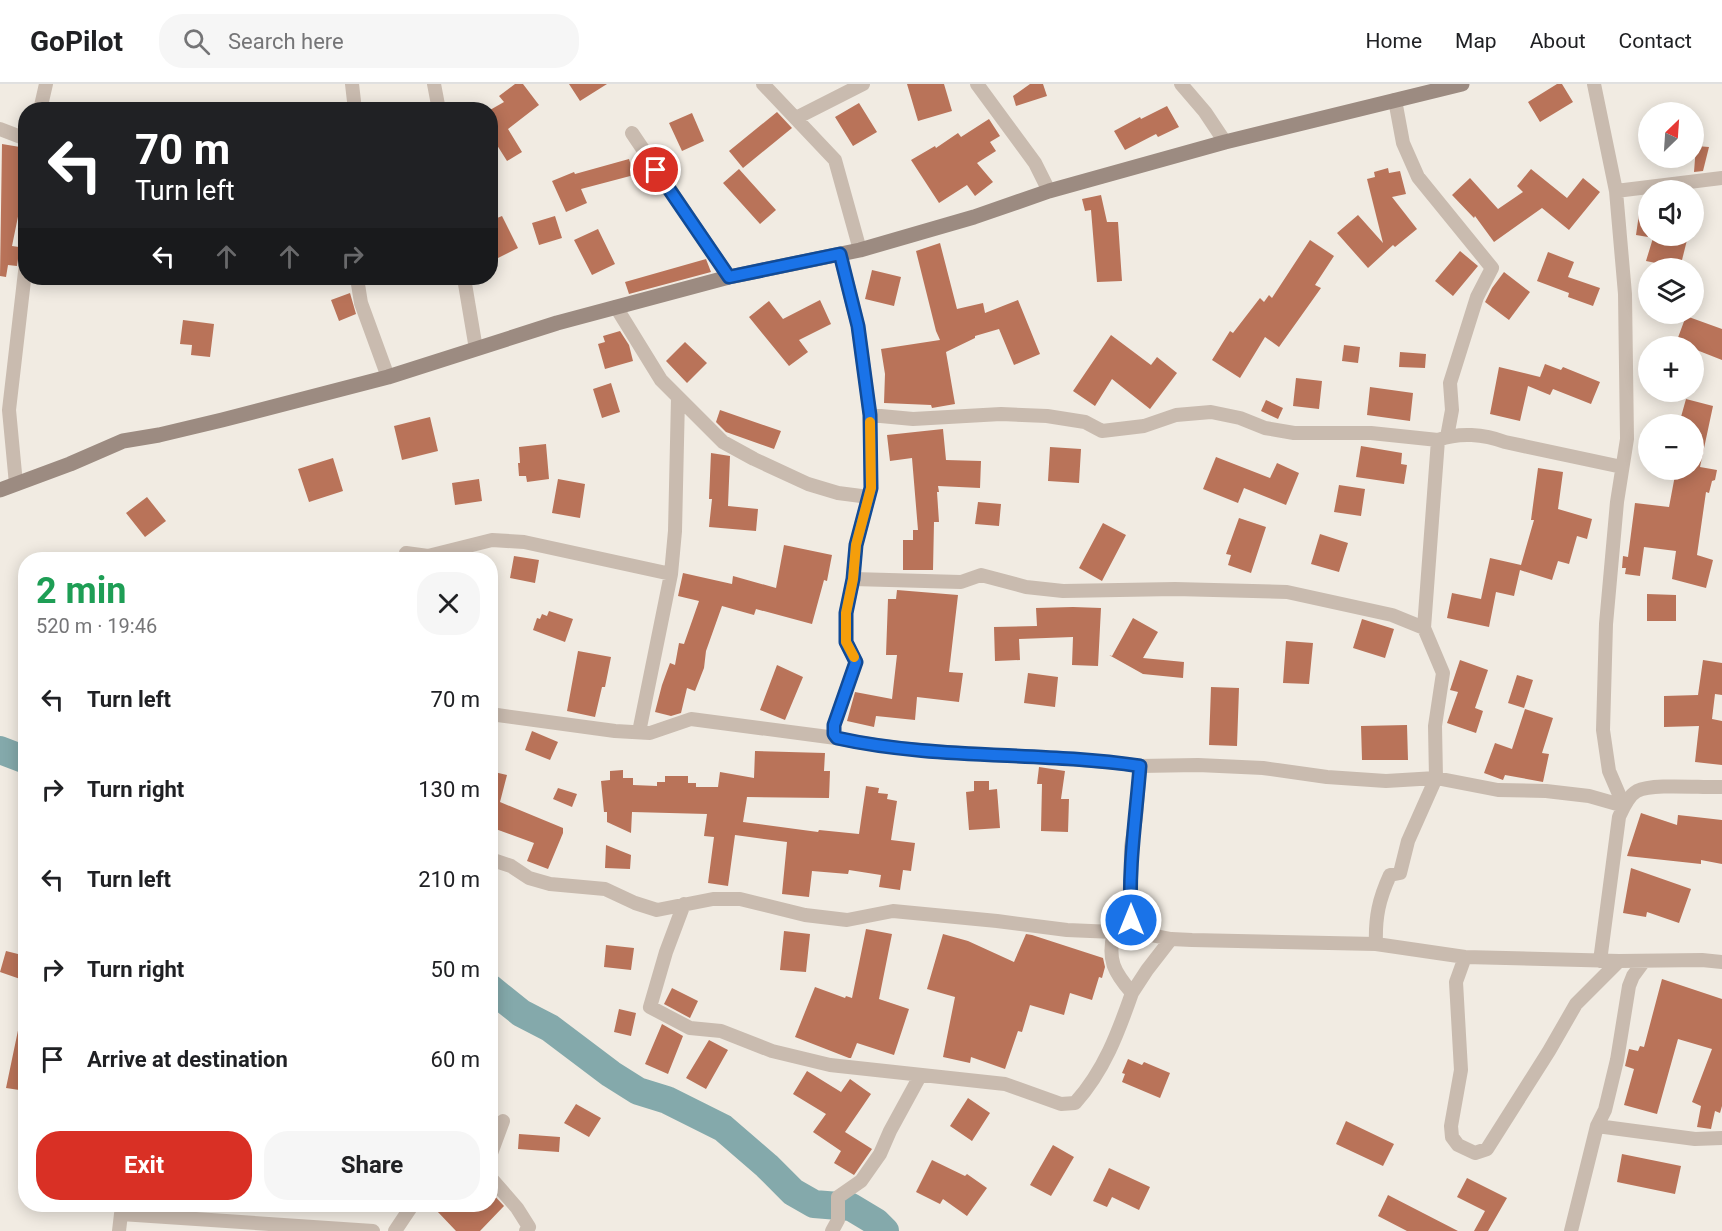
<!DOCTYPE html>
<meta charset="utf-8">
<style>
:root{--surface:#fff;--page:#f6f6f6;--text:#202124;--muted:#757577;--line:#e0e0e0;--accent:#d93025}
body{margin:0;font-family:Roboto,sans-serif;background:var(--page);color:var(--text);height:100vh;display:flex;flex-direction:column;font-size:22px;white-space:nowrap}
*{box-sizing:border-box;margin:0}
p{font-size:20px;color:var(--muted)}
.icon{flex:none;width:33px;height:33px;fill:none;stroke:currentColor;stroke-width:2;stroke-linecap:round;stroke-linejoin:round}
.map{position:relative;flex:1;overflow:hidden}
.panel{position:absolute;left:18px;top:468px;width:480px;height:660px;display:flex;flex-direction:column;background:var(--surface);border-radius:24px;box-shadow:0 3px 15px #0003}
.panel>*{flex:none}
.guide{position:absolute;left:18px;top:18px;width:480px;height:183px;border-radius:24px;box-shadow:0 3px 15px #0003;background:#202124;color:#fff;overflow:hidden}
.needle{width:39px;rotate:25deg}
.fabs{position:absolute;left:1638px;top:18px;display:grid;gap:12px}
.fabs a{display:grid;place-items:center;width:66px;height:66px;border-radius:50%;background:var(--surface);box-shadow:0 3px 15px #0003;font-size:30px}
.pin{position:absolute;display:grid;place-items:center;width:51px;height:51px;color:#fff;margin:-26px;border:3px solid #fff;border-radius:50%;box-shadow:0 2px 6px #0007}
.me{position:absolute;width:66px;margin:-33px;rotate:0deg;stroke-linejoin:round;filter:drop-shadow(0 0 4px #0008)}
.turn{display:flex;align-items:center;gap:21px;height:126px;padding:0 18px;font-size:27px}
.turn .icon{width:78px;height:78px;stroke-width:2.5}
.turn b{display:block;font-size:42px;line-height:51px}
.lanes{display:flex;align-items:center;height:57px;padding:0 18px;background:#0003;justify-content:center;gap:30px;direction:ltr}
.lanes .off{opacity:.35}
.round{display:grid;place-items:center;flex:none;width:63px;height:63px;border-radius:24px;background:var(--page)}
.head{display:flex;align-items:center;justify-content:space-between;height:102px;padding:0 18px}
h1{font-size:36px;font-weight:700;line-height:45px;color:#1e9e55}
.cta{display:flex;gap:12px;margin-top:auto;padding:12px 18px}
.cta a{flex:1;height:69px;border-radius:24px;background:var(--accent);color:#fff;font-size:24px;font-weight:700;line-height:69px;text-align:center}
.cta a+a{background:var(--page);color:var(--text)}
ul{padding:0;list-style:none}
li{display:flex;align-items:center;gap:18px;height:90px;padding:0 18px}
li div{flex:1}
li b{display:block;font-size:22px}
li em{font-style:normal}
header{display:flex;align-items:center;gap:36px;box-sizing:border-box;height:84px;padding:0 30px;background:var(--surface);border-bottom:2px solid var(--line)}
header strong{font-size:28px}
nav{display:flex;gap:33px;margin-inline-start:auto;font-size:21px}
.search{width:420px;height:54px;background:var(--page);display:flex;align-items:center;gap:15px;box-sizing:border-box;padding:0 21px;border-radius:24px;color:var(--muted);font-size:22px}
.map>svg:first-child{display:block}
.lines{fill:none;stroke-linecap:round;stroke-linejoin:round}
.river{stroke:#84a9ab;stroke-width:28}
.building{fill:#b97359}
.street{stroke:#c9bbaf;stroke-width:14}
.secondary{stroke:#9c8b81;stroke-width:15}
.route-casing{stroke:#114b97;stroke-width:15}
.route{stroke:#1a73e8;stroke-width:10}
.slow{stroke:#f59e0b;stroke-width:10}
</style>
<header>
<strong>GoPilot</strong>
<div class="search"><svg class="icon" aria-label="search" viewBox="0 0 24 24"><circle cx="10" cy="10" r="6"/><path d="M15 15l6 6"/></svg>Search here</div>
<nav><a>Home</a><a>Map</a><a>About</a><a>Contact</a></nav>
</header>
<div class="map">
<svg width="1722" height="1147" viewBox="0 0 1722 1147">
<rect width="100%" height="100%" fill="#f1ebe2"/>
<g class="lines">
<path class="river" d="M0,666L26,676
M490,904L521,929L550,944L611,990L638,1007L667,1016L723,1044L767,1082L793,1108L814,1120L851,1123L876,1138L885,1147"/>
</g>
<path class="building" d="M515,0H523L539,21L508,45L522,68L507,77L490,50V26L504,18L499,12Z
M569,0H607L580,17Z
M907,0H944L952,27L918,37Z
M1030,0H1043L1047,12L1016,22L1013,12Z
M1557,0H1562L1573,18L1540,38L1528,18Z
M859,19L877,48L853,62L835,33Z
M1167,22L1179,43L1158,53L1156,50L1125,66L1114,47L1140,33L1141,35Z
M777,28L792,44L743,84L729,67Z
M692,29L704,57L682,67L669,39Z
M989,35L1000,52L990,58L996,67L977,79L993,98L975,112L967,101L939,119L911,76L935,62L936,64L958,49L961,53Z
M2,60L26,64V114L22,113L12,162L19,163L18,175L17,182L8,181L6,193L0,192Z
M1696,62L1709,63L1703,87L1694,88Z
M629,75L634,91L581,105L587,119L566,128L552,97L574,88L575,90Z
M1388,84L1389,89L1400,87L1406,110L1392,113L1417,145L1395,163L1393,161L1368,184L1337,149L1358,131L1383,159L1367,95L1375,93L1374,88Z
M739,85L776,126L760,140L723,99Z
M1531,85L1567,114L1583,94L1600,108L1569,146L1542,124L1494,158L1475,132L1474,134L1452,111L1470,94L1498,125L1523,108L1517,102Z
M1101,111L1107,138H1118L1122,197L1097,198L1091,126L1085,127L1082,115Z
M1641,116L1648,117V153L1636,151Z
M502,132L518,164L498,174L490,159V137Z
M555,132L562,154L539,161L532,139Z
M598,145L615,180L592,191L574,156Z
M1674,152H1688L1680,184L1646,177L1653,154L1672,159Z
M1310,156L1334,172L1315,201L1321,204L1279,263L1265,253L1240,294L1212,276L1230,247L1233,249L1260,214L1264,218L1269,211L1272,214Z
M940,159L957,225L983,219L985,229L1018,216L1040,270L1014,281L999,245L975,252V254L946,268L955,320L932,324L931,321L884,319L885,290L881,265L940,256L936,247L916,167Z
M1460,167L1478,182L1453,212L1435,197Z
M1548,168L1574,178L1568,193L1600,204L1593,222L1568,213L1569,209L1537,197Z
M706,175L711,188L629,210L625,198Z
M872,186L901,193L894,222L865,215Z
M1504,188L1530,208L1509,236L1485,218L1492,204Z
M350,209L356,230L339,237L331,216Z
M820,216L831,240L799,256L808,268L789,282L749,233L769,217L783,235Z
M1686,232L1722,245V276L1694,265V262L1676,259Z
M183,236L214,240L210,273L191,271L192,261L180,260Z
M620,247L629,261L633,277L605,285L598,260L605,258L603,252Z
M1111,251L1151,281L1157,273L1177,289L1150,325L1112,295L1095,322L1073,307Z
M685,258L707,279L687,299L666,277Z
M1344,261L1360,263L1358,279L1342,277Z
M1400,268L1426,270L1425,284L1399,283Z
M1545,280L1561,286L1563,283L1600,298L1591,320L1553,305L1550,311L1528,302L1520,337L1490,330L1499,283L1540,293Z
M1296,294L1322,297L1319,325L1293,322Z
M611,299L620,328L602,334L593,305Z
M1370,303L1413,309L1410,337L1367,331Z
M1686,315L1713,322L1700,383L1717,386L1715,396L1712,397L1709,409L1706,408L1697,471L1713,476L1706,504L1672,495L1676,467L1644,463L1640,492L1625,490L1626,484H1622L1623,472L1628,473L1635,419L1669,423L1676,386H1694V340H1679Z
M1266,316L1283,324L1278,335L1261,327Z
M720,326L781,347L774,365L726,348L716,338Z
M430,333L438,367L402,376L394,342Z
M943,345L946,376L981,377L980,404L938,402L939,408H937L939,438H934L933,486H903V456H913V446H918L912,374L890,377L887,351Z
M546,360L549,395L527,398L526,392H519L518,379H520L519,363Z
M1361,362L1402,369L1401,380L1407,381L1404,400L1356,393Z
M1050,363L1081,365L1079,399L1048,397Z
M711,369L730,372L728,422L758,425L756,447L709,443L712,415H709Z
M1216,373L1270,394L1277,379L1299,389L1286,421L1244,404L1238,419L1203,405Z
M333,374L343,407L309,418L298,385Z
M1538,384L1563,388L1558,425L1592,435L1587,455L1577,452L1569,480L1558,477L1552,496L1520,486L1514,512L1496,508L1489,543L1447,534L1452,509L1481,515L1490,474L1521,481L1534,436H1531Z
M479,395L482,417L455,421L452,399Z
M558,395L585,400L580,434L552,429Z
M1339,401L1365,405L1361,432L1334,428Z
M147,413L166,437L145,453L126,429Z
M978,418L1001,420L999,442L975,440Z
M1239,434L1266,443L1251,489L1228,481L1231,471L1226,470Z
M1103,439L1126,451L1102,497L1079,484Z
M1320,450L1348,459L1339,488L1311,480Z
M784,461L832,471L827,497L824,496L812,540L756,525L754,531L722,522L706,567L704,584L695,607L687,604L681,629L671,632L655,628L662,601L670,579L675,581L679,559L684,560L699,517L678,512L683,489L732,500L733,492L776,504Z
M514,472L539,476L535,499L510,494Z
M897,506L958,511L949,588L963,589L959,618L917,613L915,636L876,632L874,643L847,637L855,608L892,615L897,571H886L888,515H896Z
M1647,510L1676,511V537H1647Z
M1073,523L1101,524L1098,582L1072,581L1073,553L1019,555L1020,576L995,577L994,543L1037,542L1036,524Z
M549,527L573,535L565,558L533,546L537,534L540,535L542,530L547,532Z
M1133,534L1158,548L1143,574L1184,578L1183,594L1143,590L1109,571L1112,572Z
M1362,535L1394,545L1385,574L1353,564Z
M1286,557L1313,559L1309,600L1283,599Z
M578,567L611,573L605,603H602L595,633L567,627Z
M1460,576L1488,586L1475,624L1483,627L1476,649L1447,639L1458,608L1450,606Z
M1703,576L1722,579V611L1715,610L1712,635L1722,637V681L1695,678L1699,642L1664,643V612L1698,611Z
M777,581L803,593L785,636L760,626Z
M1028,589L1058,593L1055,623L1024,619Z
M1517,591L1533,596L1524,624L1508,619Z
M1211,603L1239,604L1237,662L1209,661Z
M1525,625L1553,634L1542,669L1549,670L1543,698L1505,691L1503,696L1484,689L1495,659L1512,665Z
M1407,641L1408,676H1362L1361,642Z
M532,647L558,658L550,676L525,666Z
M755,667L825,669L824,687H830L829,714L747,713L743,738L818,748L819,746L859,750L866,702L879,704L878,709L888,710L887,715L897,717L891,756L915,759L911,787L903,786L900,806L879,803L881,791L849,786L848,790L812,787L809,813L782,810L787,758L735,751L728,802L708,799L714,753L704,752L707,730L632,728L631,749L607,738V728H604L601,697L610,696V687L623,686V694H633V701L657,702V698H665V692H688V699H696V703H718L720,688L754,694Z
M1039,683L1065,687L1061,715H1069L1068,748L1041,747L1042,700H1037Z
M490,687L507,691L500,718L563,744V749L548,785L527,777L534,759L490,743Z
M974,697H989V706L997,705L1000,744L969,746L966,708L974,707Z
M558,704L577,710L572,723L553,715Z
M1641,729L1677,741L1678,731L1722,736V780L1701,776V780L1627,772Z
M606,761L631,771L630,785L605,784Z
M1631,784L1691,805L1679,839L1647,828L1646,833L1623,829Z
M866,845L892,850L879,915L909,925L894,971L857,959L851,974H849L795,953L815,903L845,914L846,912L852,914Z
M784,847L810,850L806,888L780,886Z
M943,850L968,857L1014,878L1026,850L1032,851L1103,874L1105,883L1102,894L1099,893L1092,916L1070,909L1064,931L1030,921L1022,948L1018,947L1005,985L971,973L970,979L943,973L955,913L927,905Z
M606,861L634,864L631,886L604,883Z
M6,867L26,872V897L0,888Z
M1662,895L1722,915V1022L1720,1029L1715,1027L1711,1045L1697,1043L1701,1022L1692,1018L1712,965L1678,955L1657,1030L1624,1021L1634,985L1625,982L1629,965L1638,967L1640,962L1644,963Z
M672,904L698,917L690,934L664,920Z
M619,925L636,929L631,952L614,948Z
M21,932L26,933V1007L6,1004Z
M662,940L683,952L668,990L645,980Z
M709,956L728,966L706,1005L686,994Z
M1128,975L1142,981L1144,978L1170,989L1160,1014L1122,998L1125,990L1122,989Z
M807,987L841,1008L850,995L871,1010L845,1048L872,1065L854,1091L834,1079L841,1067L813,1048L826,1030L793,1010Z
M968,1014L990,1029L972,1057L950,1042Z
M576,1020L601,1034L589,1053L564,1039Z
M1346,1037L1394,1060L1383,1082L1336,1060Z
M519,1050L560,1053L559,1068L518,1065Z
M1053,1061L1074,1073L1051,1112L1030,1101Z
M1622,1070L1681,1082L1675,1110L1617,1098Z
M932,1076L965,1092L967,1090L987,1104L967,1132L943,1115L940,1120L916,1108Z
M1109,1084L1150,1103L1139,1126L1112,1113L1107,1123L1093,1117Z
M1467,1094L1507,1114L1488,1147H1474L1485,1127L1457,1113Z
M490,1107L504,1122L480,1147H456L437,1127L444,1120H490Z
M1388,1111L1458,1147H1407L1378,1132Z"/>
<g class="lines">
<path class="street" d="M352,0L355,26
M434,0L439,26
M763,0L835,76L860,166
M977,0L1035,79L1049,107
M1181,0L1205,28L1225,58
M1594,0L1616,107L1625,210L1627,355L1617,418L1606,540L1603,646L1609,687L1624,722
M1395,16L1403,59L1418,93L1492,184L1477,213L1450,299L1452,326L1447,353
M40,26L46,0
M796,34L863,0
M0,45L26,55
M632,49L729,193
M1616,107L1722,94
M840,170L858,242L870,331L871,404L856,461L853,495L846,529V558L856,578L834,641V650L836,654C936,675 1039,668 1140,682L1136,733L1131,763L1130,847L1171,855L1192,856L1376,860L1465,873L1619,877L1702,876L1722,878
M357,194L361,219L388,293
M464,194L476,265
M616,223L661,296L723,358L754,375L808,400L838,409L869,413
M870,331L913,335L1001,330L1047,332L1085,338L1102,347L1144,342L1176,331L1211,328L1240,334L1265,344L1294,349H1371L1438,356
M16,400L9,326L26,179
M406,469L428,472L492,456L524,458L671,490
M853,495L961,498L981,491L1026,503L1063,507L1175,505L1287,508L1392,531L1424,544
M490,630L615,647L650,649L691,635L836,654
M639,648L671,490L675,447L678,314
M1140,682L1198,681L1263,684L1327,693L1386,697L1436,694L1498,706L1546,707L1589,712L1624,722
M490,775L511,782L529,794L550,800L605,805L635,819L657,826L713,815H740L805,831L847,836L893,827L997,837L1067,846L1114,848
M684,820L666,868L650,923L690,944L721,947L772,967L830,981L1005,1000L1061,1020L1075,1019C1104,987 1118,949 1132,909C1114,888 1107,876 1114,848L1130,847
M1376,860C1375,833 1379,815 1390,791L1400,789L1408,757L1436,694L1435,642L1443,589L1424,544L1438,356C1459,348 1484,350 1505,358L1622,383
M1465,873L1456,898L1461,986L1451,1042L1452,1053L1458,1061L1475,1069L1487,1065L1549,967L1576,920L1619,877
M1600,877L1619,733C1623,724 1628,712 1637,707C1653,699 1702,704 1722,703
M1132,909L1147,886L1171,855
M1597,1042L1695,1055L1722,1054
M490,1072L503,1037
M490,1093L517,1124L529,1143L526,1147
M119,1147L121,1130L373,1147
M395,1147L413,1120
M832,1147L838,1136V1113L861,1097L880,1070L890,1047L920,992
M1571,1147L1597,1042L1605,1026L1617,976L1629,902L1633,892L1644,877"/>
<path class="secondary" d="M0,406L70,380L123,357L159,351L222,336L388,293L557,239L729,193L860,166L974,133L1049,107L1225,58L1462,0"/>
</g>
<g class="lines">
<g class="route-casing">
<path id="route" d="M656,86L729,193L840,170L858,242L870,331L871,404L856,461L853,495L846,529V558L856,578L834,641V650L837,654C936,676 1039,667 1140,682C1136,733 1128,784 1131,836"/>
</g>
<use href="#route" class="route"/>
<path class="slow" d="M854,573L846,558V529L853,495L856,461L871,404L870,338"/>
</g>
</svg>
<div class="fabs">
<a><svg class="needle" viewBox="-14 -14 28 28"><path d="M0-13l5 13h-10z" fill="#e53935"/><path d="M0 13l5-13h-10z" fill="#757577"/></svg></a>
<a><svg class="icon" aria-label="sound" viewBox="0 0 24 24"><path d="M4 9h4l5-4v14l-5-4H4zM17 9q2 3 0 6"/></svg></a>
<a><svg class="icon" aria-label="layers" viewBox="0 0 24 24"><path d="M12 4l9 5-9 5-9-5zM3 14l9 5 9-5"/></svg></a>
<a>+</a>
<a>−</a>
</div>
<div class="pin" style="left:656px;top:86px;background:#d93025"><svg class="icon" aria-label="arrive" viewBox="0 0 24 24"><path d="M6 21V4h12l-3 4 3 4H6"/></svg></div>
<svg class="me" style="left:1131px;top:836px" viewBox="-20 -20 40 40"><circle r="17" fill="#1a73e8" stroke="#fff" stroke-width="3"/><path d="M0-11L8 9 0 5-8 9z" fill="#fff"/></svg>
<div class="guide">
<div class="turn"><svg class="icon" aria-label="left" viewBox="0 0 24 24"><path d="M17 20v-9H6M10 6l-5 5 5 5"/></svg><div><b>70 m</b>Turn left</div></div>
<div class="lanes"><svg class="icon" aria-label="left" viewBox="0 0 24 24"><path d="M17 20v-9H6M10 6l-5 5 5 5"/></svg><svg class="icon off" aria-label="ahead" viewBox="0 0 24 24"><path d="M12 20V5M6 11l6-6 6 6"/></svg><svg class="icon off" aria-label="ahead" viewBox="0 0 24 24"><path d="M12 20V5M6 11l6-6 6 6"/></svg><svg class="icon off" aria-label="right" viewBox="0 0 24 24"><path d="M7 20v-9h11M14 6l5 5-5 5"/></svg></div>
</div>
<section class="panel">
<div class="head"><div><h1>2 min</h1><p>520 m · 19:46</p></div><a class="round"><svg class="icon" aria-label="close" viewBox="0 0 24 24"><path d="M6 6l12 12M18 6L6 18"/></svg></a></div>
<ul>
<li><svg class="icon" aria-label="left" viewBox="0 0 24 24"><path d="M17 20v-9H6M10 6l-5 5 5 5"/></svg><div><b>Turn left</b></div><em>70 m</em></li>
<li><svg class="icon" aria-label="right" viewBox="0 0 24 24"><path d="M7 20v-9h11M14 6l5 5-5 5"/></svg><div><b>Turn right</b></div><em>130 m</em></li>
<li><svg class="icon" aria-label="left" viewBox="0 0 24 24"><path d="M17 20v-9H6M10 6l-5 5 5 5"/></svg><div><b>Turn left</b></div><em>210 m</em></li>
<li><svg class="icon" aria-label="right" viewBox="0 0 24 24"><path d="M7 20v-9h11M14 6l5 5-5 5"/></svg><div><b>Turn right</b></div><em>50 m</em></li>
<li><svg class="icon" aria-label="arrive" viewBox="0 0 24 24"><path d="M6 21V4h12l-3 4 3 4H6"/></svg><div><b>Arrive at destination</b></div><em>60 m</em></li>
</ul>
<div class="cta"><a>Exit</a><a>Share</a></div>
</section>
</div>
